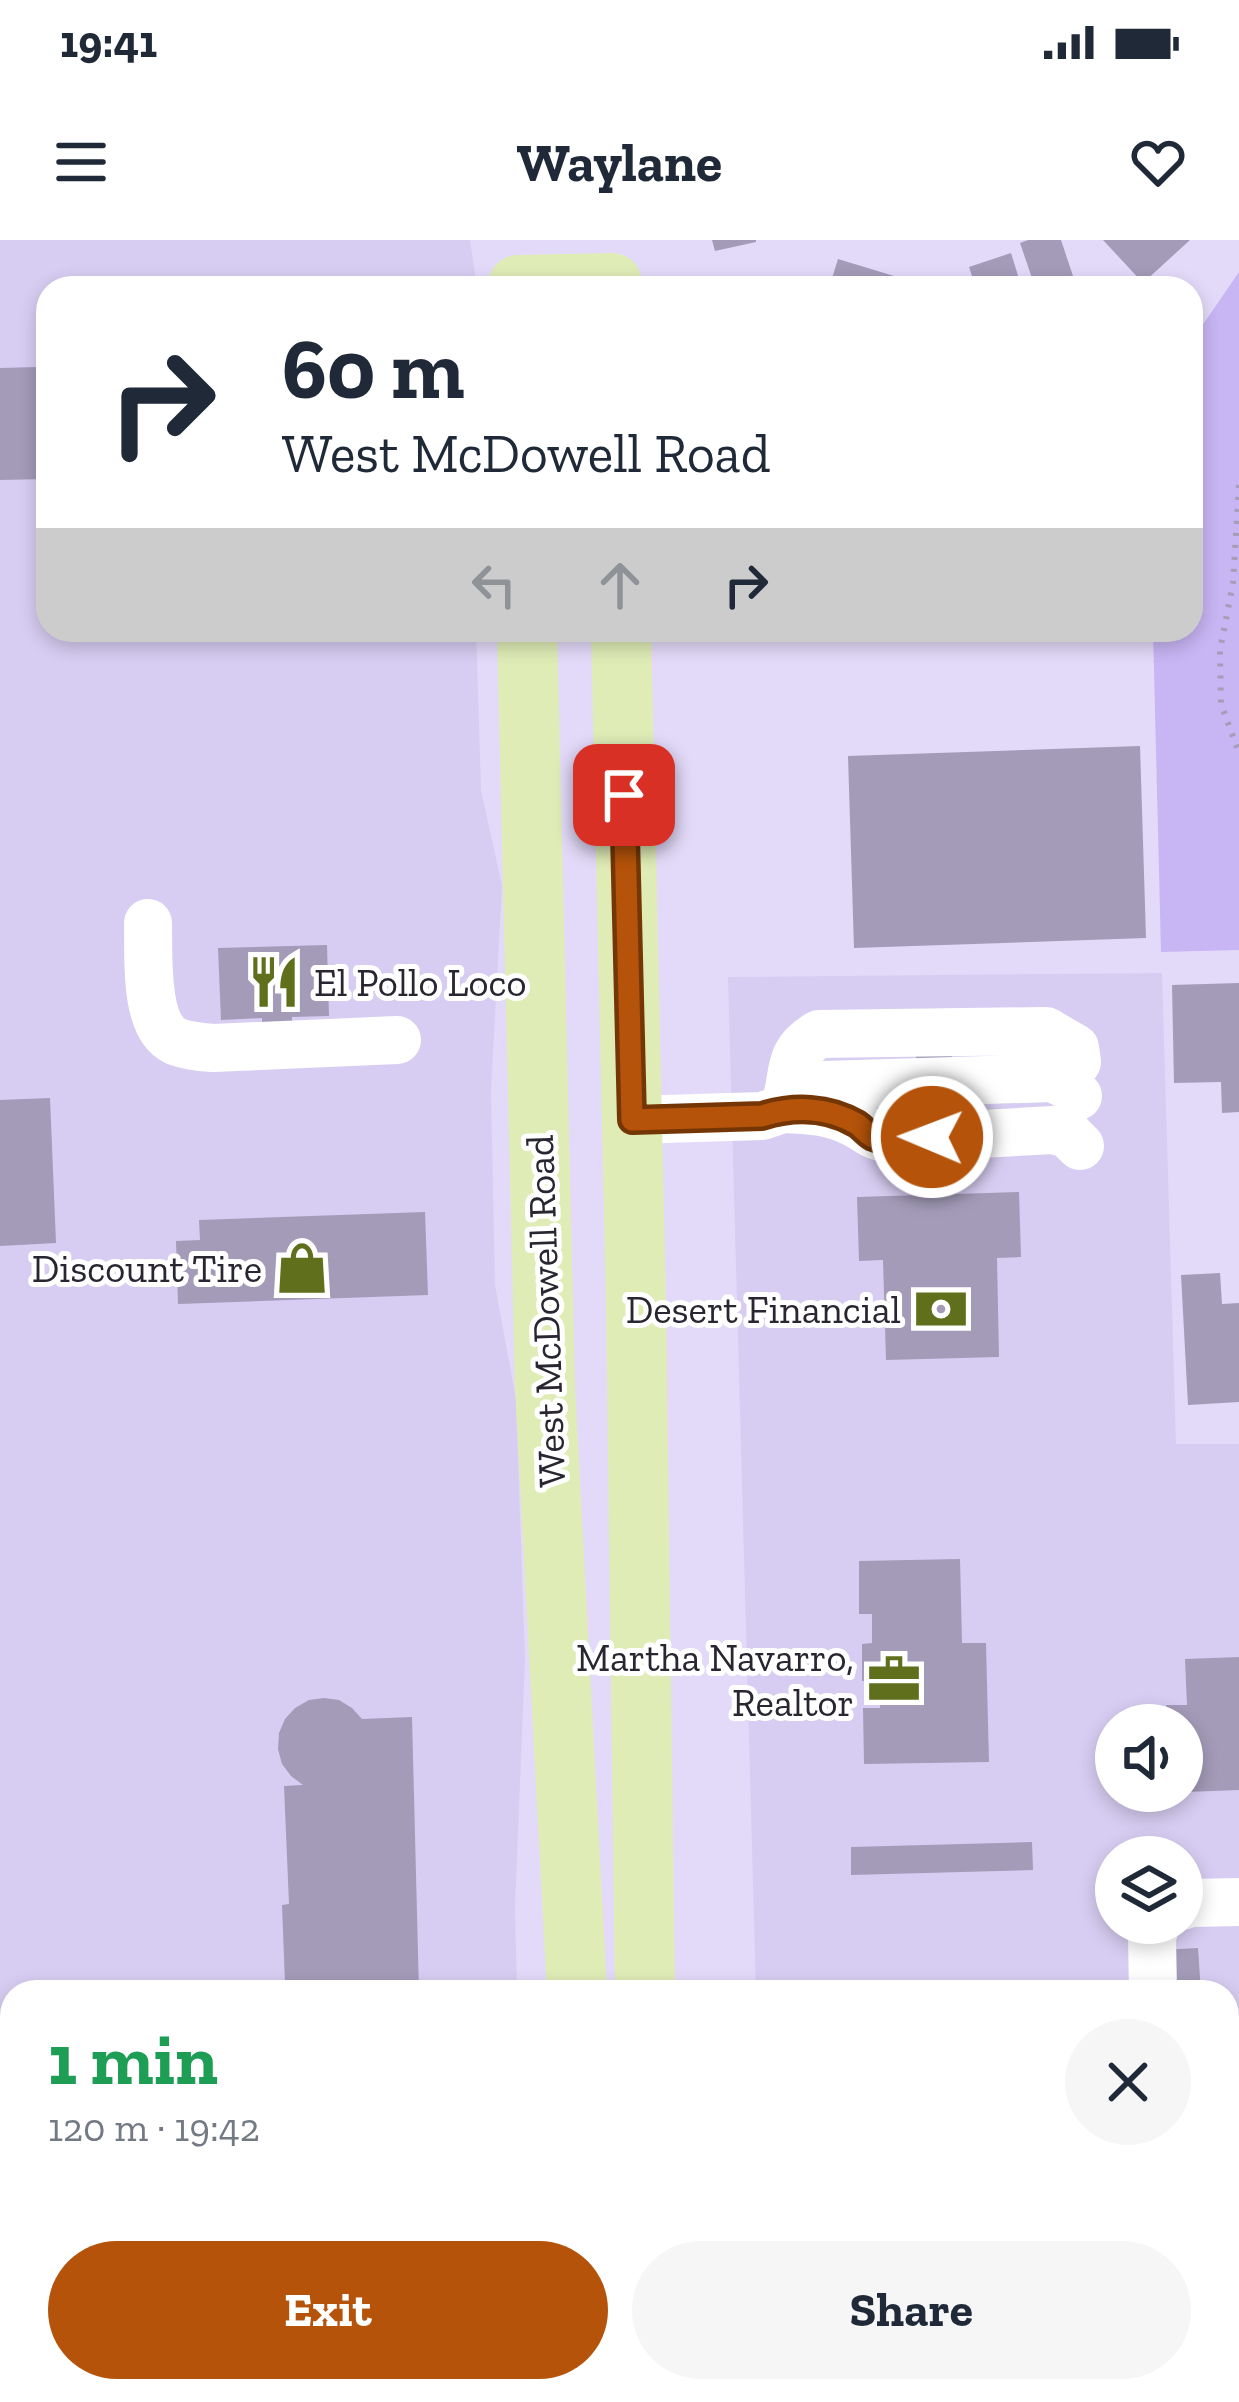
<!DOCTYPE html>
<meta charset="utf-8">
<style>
:root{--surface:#fff;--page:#f6f6f7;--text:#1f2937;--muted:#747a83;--accent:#b45309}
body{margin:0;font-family:"Zilla Slab",serif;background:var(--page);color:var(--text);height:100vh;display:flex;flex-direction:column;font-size:45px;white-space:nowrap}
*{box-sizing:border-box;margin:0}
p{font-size:39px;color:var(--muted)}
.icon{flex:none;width:66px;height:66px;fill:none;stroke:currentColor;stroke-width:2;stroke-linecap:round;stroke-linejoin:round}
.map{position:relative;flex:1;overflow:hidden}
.drawer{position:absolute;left:0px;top:1740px;width:1239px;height:423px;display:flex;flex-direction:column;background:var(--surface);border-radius:36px 36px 0 0;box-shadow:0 6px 18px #0003}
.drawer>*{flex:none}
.banner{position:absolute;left:36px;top:36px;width:1167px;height:366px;border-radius:36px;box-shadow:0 6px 18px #0003;background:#fff;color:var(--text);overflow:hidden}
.tools{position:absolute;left:1095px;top:1464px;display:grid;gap:24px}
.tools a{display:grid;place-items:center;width:108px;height:108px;border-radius:50%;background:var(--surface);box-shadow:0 6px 18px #0003;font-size:60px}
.pin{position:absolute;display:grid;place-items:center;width:102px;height:102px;color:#fff;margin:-51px;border-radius:24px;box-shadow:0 6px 18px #0006}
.me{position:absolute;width:132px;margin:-66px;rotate:271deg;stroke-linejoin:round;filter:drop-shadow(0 0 9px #0008)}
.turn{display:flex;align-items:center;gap:42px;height:252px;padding:0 48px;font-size:54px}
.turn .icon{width:156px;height:156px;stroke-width:2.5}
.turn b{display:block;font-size:84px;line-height:102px}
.lanes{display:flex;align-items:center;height:114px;padding:0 48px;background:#0003;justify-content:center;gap:60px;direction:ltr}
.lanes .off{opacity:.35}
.round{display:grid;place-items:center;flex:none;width:126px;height:126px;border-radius:63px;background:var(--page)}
.overview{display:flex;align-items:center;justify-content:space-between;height:204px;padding:0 48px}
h1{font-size:72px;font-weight:700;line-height:90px;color:#1e9e55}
.cta{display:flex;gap:24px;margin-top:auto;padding:24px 48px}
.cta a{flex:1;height:138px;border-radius:72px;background:var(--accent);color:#fff;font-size:48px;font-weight:700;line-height:138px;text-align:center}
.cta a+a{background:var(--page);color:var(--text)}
.status{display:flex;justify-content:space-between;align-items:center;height:84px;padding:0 60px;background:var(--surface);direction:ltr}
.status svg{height:33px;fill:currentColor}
header{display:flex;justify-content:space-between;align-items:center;height:156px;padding:0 48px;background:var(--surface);font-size:54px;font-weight:700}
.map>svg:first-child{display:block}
.built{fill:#d7cdf2;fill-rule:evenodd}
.green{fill:#c8b5f4}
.building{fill:#a39bb8}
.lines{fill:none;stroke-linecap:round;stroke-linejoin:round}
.path{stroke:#a59db6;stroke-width:6;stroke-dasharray:3 9;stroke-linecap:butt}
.minor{stroke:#fff;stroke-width:48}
.major{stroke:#dfecb6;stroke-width:60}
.route-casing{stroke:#753606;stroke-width:30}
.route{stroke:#b45309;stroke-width:21}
.labels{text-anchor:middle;stroke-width:10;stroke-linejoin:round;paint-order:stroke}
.poi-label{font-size:39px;fill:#292531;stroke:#fff;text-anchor:end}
.street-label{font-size:39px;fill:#292531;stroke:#fff}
</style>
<div class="status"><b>19:41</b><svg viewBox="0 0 49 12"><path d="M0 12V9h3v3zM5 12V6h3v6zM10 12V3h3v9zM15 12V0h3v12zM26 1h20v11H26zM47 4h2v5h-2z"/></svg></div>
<header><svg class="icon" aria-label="menu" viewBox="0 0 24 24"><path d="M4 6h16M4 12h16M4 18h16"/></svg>Waylane<svg class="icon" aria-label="heart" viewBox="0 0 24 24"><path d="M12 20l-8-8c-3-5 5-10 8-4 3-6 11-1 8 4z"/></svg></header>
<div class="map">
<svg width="1239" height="2162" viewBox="0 0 1239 2162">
<rect width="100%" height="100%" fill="#e3daf9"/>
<path class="built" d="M0,0H470L477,48H48V390H476L481,550L502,646L491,851L495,1045L516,1159L525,1419L515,1667L517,1752H12V2011H0Z
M1162,733L1176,1204H1239V1926L1227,1925V1752H756L728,737ZM1116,1485H1182V1551H1116ZM1116,1617H1182V1683H1116Z"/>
<path class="green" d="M1239,32V710L1161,712L1153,390H1191V102Z"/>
<path class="building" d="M712,0H756V2L715,11Z
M1028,0H1061L1077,48H976L969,27L1011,13L1020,42L1032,38L1020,3Z
M1103,0H1190L1143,43Z
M838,19L894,36L929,48H829Z
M37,127L38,163L48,162V239L0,240V128Z
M1140,506L1146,698L854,708L848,516Z
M327,705L329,776L292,777L293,827L263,828L262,778L221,780L218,708Z
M1239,743V872L1222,873L1221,842L1174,843L1172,745Z
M952,810L956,954L1019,952L1021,1017L997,1018L999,1117L886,1120L883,1020L859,1021L857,957L920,955L916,811Z
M50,858L56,1003L0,1006V860Z
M425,972L428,1055L178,1064L176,1001L200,1000L199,980Z
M1220,1033L1222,1064L1239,1063V1162L1188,1165L1181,1035Z
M960,1319L962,1403H986L989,1522L864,1524L863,1468H880L879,1440L862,1441V1404L872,1403V1374H859V1321Z
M1239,1417V1550L1187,1552L1186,1504H1182V1485H1167L1166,1465H1187L1185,1419Z
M324,1458L339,1460L352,1468L362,1479L412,1477L419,1752H306L305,1742L285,1743L282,1665L289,1664L284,1546L303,1545L291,1536L282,1524L278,1509L279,1493L285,1479L295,1468L309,1460Z
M1032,1602L1033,1630L851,1635V1607Z
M1198,1708L1201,1752H1163L1160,1710Z
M0,1809H12V1922L0,1923Z"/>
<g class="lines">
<path class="path" d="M1239,245L1233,343L1220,410L1221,464L1239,513"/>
<path class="minor" d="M148,683C149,715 143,785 175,801C187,806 200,807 213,808L397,800
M789,854L800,848L823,845L1053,838L1067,845L1078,856
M783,869C809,870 831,871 854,883C872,892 870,896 891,899L1053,890L1068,894L1080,906
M632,880L762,876L783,869C797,836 783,815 819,794L1046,791L1075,808L1077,822
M1182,1666L1191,1663L1239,1662
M1153,1752L1152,1696L1157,1683
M1227,1804H1239"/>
<path class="major" d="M518,45L612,43
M527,390L545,1148L577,1752
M621,390L636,1064L645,1752
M1227,2031H1239
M0,2070H12
M1227,2114H1239
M0,2149H12
M589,2151V2162
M652,2151V2162"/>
</g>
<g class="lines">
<g class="route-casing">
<path id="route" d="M624,555L632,880L762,876C794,866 828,867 857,884C863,888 867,894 873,897C889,904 915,898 932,897"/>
</g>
<use href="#route" class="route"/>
</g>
<defs>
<g id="restaurant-bare" transform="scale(4.14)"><path d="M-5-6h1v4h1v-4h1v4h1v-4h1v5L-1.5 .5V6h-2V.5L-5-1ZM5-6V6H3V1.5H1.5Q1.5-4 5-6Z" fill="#5f6f1b" stroke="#fff" stroke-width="2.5" paint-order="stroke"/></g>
<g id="shop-bare" transform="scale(4.14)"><path d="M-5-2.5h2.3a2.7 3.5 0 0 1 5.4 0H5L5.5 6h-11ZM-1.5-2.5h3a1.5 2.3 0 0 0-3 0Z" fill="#5f6f1b" stroke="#fff" stroke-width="2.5" paint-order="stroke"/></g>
<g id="bank-bare" transform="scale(4.14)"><path d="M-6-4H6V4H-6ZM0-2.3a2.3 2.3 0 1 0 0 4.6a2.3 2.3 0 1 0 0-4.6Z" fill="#5f6f1b" stroke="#fff" stroke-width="2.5" paint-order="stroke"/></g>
<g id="office-bare" transform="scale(4.14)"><path d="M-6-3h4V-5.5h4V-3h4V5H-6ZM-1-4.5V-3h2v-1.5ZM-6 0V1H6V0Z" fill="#5f6f1b" stroke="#fff" stroke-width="2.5" paint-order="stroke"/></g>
</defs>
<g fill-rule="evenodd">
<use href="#restaurant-bare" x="274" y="742"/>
<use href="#shop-bare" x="302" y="1028"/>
<use href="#bank-bare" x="941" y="1069"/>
<use href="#office-bare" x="894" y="1439"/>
</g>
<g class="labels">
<g class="poi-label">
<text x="314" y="756" text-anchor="start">El Pollo Loco</text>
<text x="262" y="1042">Discount Tire</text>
<text x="901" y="1083">Desert Financial</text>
<text x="854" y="1431">Martha Navarro,<tspan x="854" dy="45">Realtor</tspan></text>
</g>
<g class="street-label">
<text transform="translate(545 1071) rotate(-92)" y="14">West McDowell Road</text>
</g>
</g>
</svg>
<div class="tools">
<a><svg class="icon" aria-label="sound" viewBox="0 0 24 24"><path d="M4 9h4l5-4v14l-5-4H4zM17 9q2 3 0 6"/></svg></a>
<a><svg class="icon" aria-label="layers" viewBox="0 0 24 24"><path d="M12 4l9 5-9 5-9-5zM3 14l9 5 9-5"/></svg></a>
</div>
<div class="pin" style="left:624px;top:555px;background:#d93025"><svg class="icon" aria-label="arrive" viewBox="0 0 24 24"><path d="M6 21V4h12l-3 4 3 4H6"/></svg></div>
<svg class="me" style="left:932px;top:897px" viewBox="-20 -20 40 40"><circle r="17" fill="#b45309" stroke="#fff" stroke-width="3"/><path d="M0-11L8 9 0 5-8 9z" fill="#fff"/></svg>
<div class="banner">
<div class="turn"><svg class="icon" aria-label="right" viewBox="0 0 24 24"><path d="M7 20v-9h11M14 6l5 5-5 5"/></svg><div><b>60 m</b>West McDowell Road</div></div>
<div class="lanes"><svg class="icon off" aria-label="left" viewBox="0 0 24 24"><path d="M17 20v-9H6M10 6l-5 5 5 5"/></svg><svg class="icon off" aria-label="ahead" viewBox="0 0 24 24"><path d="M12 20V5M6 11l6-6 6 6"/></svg><svg class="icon" aria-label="right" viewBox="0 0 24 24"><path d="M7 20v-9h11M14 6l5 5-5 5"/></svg></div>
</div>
<section class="drawer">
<div class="overview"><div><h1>1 min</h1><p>120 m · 19:42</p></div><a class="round"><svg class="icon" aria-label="close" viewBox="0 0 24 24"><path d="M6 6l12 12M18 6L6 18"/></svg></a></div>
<div class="cta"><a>Exit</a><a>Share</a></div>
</section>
</div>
